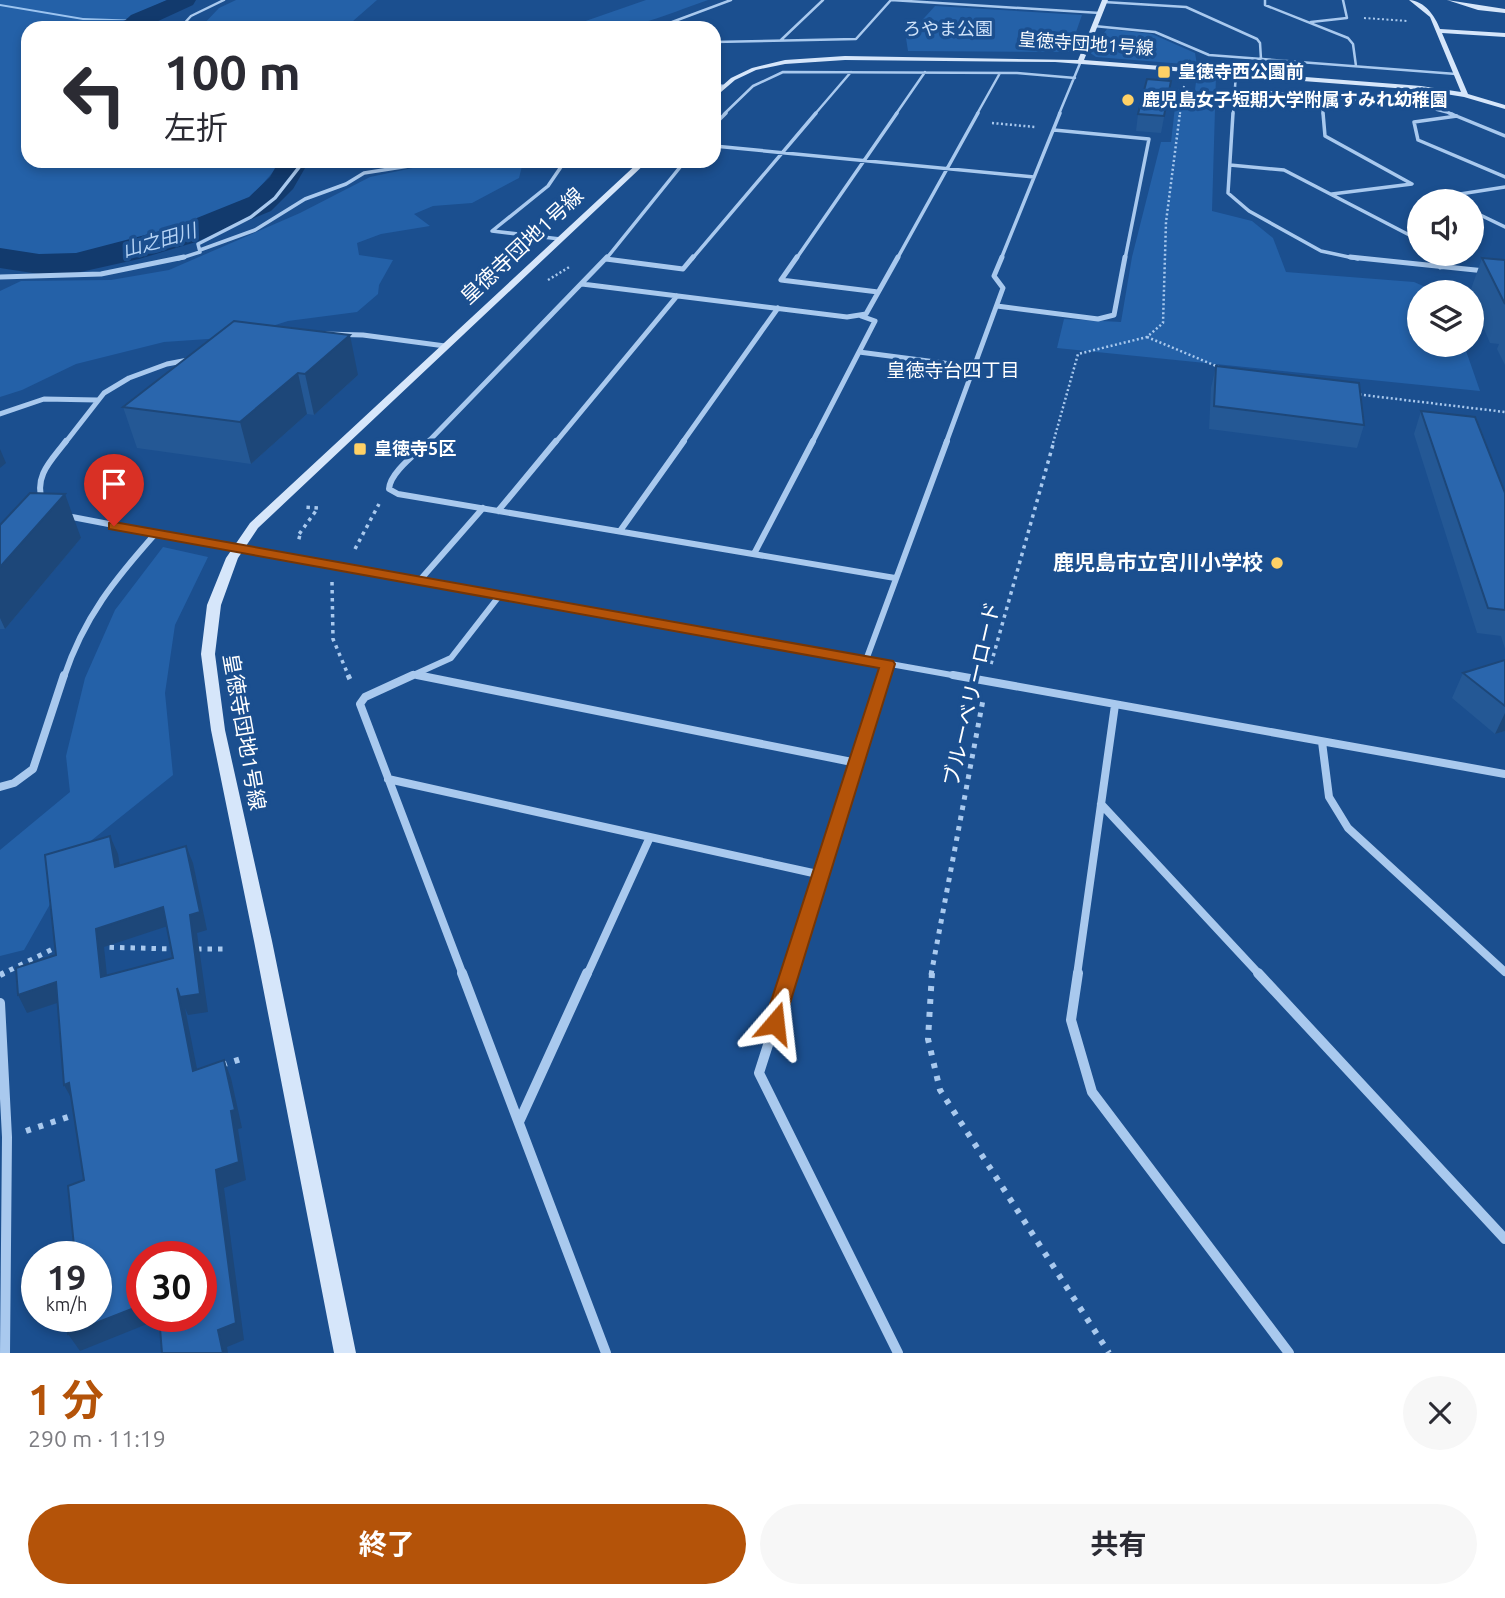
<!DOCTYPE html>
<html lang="ja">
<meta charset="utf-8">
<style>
:root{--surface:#fff;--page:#f7f7f7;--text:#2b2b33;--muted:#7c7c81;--accent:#b45309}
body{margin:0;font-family:Ubuntu,"Noto Sans JP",sans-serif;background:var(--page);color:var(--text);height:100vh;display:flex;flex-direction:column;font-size:26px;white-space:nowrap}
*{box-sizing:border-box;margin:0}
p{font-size:23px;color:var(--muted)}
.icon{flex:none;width:38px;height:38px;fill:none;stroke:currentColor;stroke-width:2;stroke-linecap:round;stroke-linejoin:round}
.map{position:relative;height:1353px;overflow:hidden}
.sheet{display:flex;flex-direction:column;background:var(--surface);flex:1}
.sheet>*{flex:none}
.top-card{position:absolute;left:21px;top:21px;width:700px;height:147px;border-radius:21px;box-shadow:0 4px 10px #0003;background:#fff;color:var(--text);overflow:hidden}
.buttons{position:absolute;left:1407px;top:189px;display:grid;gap:14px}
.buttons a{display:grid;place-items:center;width:77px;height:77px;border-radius:50%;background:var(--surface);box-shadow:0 4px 10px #0003;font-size:35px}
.speed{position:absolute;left:21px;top:1241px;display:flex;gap:14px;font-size:35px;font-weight:700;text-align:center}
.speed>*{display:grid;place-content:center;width:91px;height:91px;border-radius:50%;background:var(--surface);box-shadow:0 4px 10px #0003;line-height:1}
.speed small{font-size:18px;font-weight:400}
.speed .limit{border:10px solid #d22;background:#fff;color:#111}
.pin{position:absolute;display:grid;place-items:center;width:60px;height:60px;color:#fff;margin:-72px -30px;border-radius:50% 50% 50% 0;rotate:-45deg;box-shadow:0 0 7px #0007}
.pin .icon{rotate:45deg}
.me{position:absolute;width:77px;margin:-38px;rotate:17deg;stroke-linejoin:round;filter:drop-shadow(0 0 5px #0008)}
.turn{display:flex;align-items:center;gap:24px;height:147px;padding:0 28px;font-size:32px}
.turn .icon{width:91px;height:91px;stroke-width:2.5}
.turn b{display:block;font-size:49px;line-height:60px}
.round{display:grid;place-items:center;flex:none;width:74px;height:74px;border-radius:37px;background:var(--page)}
.overview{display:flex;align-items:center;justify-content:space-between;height:119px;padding:0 28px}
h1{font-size:42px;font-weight:700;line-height:52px;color:var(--accent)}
.primary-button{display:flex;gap:14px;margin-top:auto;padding:14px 28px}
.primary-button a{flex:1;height:80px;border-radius:42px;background:var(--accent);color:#fff;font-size:28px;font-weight:700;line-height:80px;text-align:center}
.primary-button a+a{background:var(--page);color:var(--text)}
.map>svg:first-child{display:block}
.green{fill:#2461a8}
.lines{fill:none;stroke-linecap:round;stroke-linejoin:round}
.stream{fill:#9cc4f0;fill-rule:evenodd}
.river{fill:#123a6d;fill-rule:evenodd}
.path-far4{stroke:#a9c9ee;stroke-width:2;stroke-dasharray:2 2.5;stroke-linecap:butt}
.path-far3{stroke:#a9c9ee;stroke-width:2.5;stroke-dasharray:2 2.5;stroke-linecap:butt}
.path-far2{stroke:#a9c9ee;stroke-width:3.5;stroke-dasharray:3.5 4.5;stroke-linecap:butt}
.path-far1{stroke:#a9c9ee;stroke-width:5;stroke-dasharray:4.5 6;stroke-linecap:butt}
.path{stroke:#a9c9ee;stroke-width:6;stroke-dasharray:5 8;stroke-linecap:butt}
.street-far5{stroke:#a9c9ee;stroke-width:2.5}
.street-far4{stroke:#a9c9ee;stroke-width:3.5}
.street-far3{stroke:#a9c9ee;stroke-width:5}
.street-far2{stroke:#a9c9ee;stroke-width:6}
.street-far1{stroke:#a9c9ee;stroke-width:8}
.street{stroke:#a9c9ee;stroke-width:10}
.secondary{fill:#d6e6fa;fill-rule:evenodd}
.path-bridge{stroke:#a9c9ee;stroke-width:2;stroke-dasharray:2 2.5;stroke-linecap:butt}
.street-bridge{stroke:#a9c9ee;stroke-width:6}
.wall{fill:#245895}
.shaded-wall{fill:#1d4779}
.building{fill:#2a66ad;stroke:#1d4779;stroke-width:2;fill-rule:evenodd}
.route{fill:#b45309;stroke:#753606;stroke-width:2}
.poi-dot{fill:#ffd166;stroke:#1b4f8f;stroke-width:2.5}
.labels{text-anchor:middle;stroke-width:7;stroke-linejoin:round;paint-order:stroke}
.far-park-label{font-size:18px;fill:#cfe3fa;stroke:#1b4f8f}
.far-street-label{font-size:18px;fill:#fff;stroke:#1b4f8f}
.far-poi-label{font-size:18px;font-weight:bold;fill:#fff;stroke:#1b4f8f;text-anchor:start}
.far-water-label{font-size:19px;font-style:italic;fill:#b5d3f5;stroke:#1b4f8f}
.far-neighbourhood-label{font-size:19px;fill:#fff;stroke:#1b4f8f}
.street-label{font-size:21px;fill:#fff;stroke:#1b4f8f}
.poi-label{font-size:21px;font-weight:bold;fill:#fff;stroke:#1b4f8f;text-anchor:end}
</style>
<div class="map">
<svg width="1505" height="1353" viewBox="0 0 1505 1353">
<rect width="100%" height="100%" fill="#1b4f8f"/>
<path class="green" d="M0,0H167L126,19L113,28H28V161H279V165L245,204L175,232L111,249L49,258L0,249Z
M236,0H377L345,28H200L219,8Z
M646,0H708C666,14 621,38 577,24Z
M935,6L1082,15L1069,52L908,51L906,38Z
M1107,29L1152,34L1195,53L1197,65L1096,57L1089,52Z
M1197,74L1216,75L1212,211L1252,221L1273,238L1286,272L1414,282L1437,292H1419V345H1464L1480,391L1057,348L1064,319L1121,322L1132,257L1161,142H1171L1177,89L1195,90Z
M441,162L522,166L519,178L472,203L433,206L414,214L430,226L381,234L357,243L359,255L393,260L379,285L378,294L357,312L288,321L237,337L164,342L76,364L22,390L0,397V291L21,281L111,280L169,270L300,213L370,177Z
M163,547L208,557L175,625L165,693L173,775L82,848L24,950L0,956V850L70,792L66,756L85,678L115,610Z"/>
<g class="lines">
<path class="stream" d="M0,4L83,18L141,20H83L0,6Z
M292,161H305L294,164Z"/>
<path class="river" d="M167,0H196L193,5L143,28H117L131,15Z
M279,161H309L293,189L271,211L196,242L139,259L76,273L39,274L0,268V248L39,254L76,253L172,228L249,197L270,177Z"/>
<path class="path-far4" d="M1364,18L1408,21
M1180,114L1184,86"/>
<path class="path-far3" d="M992,123L1035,127
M548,280L571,266
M1147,337L1221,368
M1355,394L1505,412
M1053,443L1078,354L1147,337L1163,323L1166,222L1180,113"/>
<path class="path-far2" d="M301,538L297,537L318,508L303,507
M355,549L379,504
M332,582L333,639L349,677
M991,664L1054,441"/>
<path class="path-far1" d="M348,675L352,684
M99,947L174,949
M197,949H226
M0,975L59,946
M931,975L983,700"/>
<path class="path" d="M932,973L928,1039L940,1090L1109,1353
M0,975L4,973
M222,1065L244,1058
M26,1131L77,1114"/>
<path class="street-far5" d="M891,0L1100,13
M1265,0V5L1348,38L1353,44L1356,66
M1104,2L1186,7L1257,39L1260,43L1261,59
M1311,22L1347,18L1343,0
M1094,26L1155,32L1209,55L1456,74
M180,28L191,16L224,0
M656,28L731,0
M781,40L823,0
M714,42L856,39L891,0
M714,85L725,86
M1234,89L1418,105L1453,114
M1321,96L1323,114
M724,114L753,86L783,72L1017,73L1075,78
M815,114L851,72
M896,114L925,72
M977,114L1000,73
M1059,114L1081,61
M1233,114L1236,74"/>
<path class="street-far4" d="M1233,113L1228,193L1249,211L1321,251L1358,259
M1323,113L1325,136L1412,184L1332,194
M1449,113L1505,136
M1457,116L1414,122L1418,140L1505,177
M714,125L726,113
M1054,130L1149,139L1125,259
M714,146L1034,177
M1230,165L1284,170L1419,240
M1451,201L1441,197L1505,187
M1472,211L1505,227
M560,239L492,231L548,186L565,161
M200,250L255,230L305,199L346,184L364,173L441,161
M1434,254L1436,259
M178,259L200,252L198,244L251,217L275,198L304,161
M606,259L685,161
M692,259L816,113
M796,259L897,113
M897,259L978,113
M1001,259L1060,113"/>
<path class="street-far3" d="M797,257L781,280L878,292
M1350,257L1485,271
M1435,257L1440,267
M606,259L683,269L693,257
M0,277L101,274L184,257
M582,284L847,317L866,314L898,257
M997,306L1098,319L1114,315L1125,257
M859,352L974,367
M0,414L44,399L97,400
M65,443L104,393L129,378L167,364L325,334L363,335L445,346
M427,443L607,257
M555,443L677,296
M682,443L778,308
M812,443L875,321L861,316
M946,443L1003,288L994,276L1002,257"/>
<path class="street-far2" d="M429,441C417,453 390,472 389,489L398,494L895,578
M42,500C34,475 52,460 66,441
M498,511L556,441
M67,516L171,536
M620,531L684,441
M754,554L813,441
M332,564L963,677
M420,580L483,508
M866,660L947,441
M416,675L426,677
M64,677C84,617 115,579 156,533
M409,677L451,658L500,595
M884,677L888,664"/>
<path class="street-far1" d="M413,675L365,697L360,704L463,975
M417,675L857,763
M953,675L1505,774
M1322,742L1329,797L1348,828L1505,972
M388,779L822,875
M0,787L14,783L33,769L64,675
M1101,804L1260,975
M587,975L650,837
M790,975L884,675
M1077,975L1115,705"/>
<path class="street" d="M462,973L606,1353
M791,973L759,1073L898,1353
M1078,973L1071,1020L1092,1092L1289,1353
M1258,973L1505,1239
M0,1003L7,1137L5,1353
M519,1122L587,973"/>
<path class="secondary" d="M1102,0H1108L1084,60L1421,86L1461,92L1430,17L1409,0C1425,1 1435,16 1440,29L1505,33V37L1442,33L1468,94L1505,105V109L1464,97L1421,90L1055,62L845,60L785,64L756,70L735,80L714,98V93L731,78L752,68L785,60L845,56L1078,60Z
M1447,0L1505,9V13L1478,10Z
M640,161H648L258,528L238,558L221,605L215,654L225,730L272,941L356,1353H334L254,941L211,730L201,654L207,605L226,558L250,523Z"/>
<path class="path-bridge" d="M1187,75L1189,60"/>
<path class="street-bridge" d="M171,536L332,564"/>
</g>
<path class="wall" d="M1171,81L1161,133L1136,131L1138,114Z
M1482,258L1505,260V365L1497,349L1499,344L1490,343L1472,301V292H1470Z
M234,321L358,375L314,415L307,414L251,464L137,448L123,407Z
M1216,366L1364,425L1357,448L1209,429L1211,388Z
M1421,411L1505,493V649L1501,636L1477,633L1414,434Z
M0,525L81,538L5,629H0Z
M1505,660V731L1495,734L1452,698L1463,673Z"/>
<path class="shaded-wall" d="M350,335L358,375L314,415L305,374Z
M298,373L307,414L251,464L240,422Z
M0,449L6,463L0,468Z
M65,494L81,538L5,629L0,618V567Z
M1505,713V731L1495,734Z
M110,836L118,854L123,885L115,867Z
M186,846L193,863L207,930L197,933L208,1012L188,1015L185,1008L201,1089L193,1071L177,988L190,915Z
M163,907L171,925L104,947L109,995L101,977L96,929Z
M56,982L66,1000L27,1013L18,995Z
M224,1060L231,1078L242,1128L238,1129L246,1180L224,1188L244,1340L227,1347L228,1353H223L218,1330L216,1170L231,1111Z
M69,1083L74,1103L64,1085Z
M142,1305V1316H167L80,1351L68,1334Z"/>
<path class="building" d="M1147,79L1171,81L1164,116L1138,114Z
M1482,258L1505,260V304Z
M234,321L350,335L305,374L298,373L240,422L123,407Z
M1216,366L1359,383L1364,425L1214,406Z
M1421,411L1475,417L1505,493V610L1488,608Z
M30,493L65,494L0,567V525Z
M1505,660V706L1463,673Z
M110,836L115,867L186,846L200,912L190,915L200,994L180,997L177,988L193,1071L224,1060L235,1110L231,1111L239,1162L216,1170L236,1323L218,1330L223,1353H162L159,1316H201V1256H142V1305L68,1334L67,1316H96V1256H75L68,1186L84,1180L69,1083L64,1085L56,982L18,995L16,968L56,955L45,855ZM163,907L173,958L101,977L96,929Z"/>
<path class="route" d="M114,522L893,661L895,664L782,1029L775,1032L767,1029L764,1023L879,668L109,529V523Z"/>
<g class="poi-dot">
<rect x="1157" y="65" width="14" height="14" rx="3.5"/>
<circle cx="1128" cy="100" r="7"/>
<rect x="353" y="442" width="14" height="14" rx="3.5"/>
<circle cx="1277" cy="563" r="7"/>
</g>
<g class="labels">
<g class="far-park-label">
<text x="948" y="35">ろやま公園</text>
</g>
<g class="far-street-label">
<text transform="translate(1086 44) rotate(4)" y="6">皇徳寺団地1号線</text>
</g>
<g class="far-poi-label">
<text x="1178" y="78">皇徳寺西公園前</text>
<text x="1142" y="106">鹿児島女子短期大学附属すみれ幼稚園</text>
<text x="374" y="455">皇徳寺5区</text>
</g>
<g class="far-water-label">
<text transform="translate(159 240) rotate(-16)" y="7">山之田川</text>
</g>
<g class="far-neighbourhood-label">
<text x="953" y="377">皇徳寺台四丁目</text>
</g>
<g class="street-label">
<text transform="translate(522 246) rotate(-43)" y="7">皇徳寺団地1号線</text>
<text transform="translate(972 694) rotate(-77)" y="7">ブルーベリーロード</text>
<text transform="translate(244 732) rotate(80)" y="7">皇徳寺団地1号線</text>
</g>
<g class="poi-label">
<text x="1263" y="570">鹿児島市立宮川小学校</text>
</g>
</g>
</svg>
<div class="buttons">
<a><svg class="icon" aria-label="sound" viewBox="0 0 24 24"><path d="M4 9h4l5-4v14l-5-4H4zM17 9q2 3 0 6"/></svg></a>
<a><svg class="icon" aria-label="layers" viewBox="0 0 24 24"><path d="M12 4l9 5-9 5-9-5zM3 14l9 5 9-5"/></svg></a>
</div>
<div class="speed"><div>19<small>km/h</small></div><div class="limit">30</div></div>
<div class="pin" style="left:114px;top:526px;background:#d93025"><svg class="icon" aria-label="arrive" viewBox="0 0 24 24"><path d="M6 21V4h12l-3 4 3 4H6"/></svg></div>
<svg class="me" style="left:775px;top:1023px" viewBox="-20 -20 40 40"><path d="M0-17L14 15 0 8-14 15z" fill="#b45309" stroke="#fff" stroke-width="4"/></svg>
<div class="top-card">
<div class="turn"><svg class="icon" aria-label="left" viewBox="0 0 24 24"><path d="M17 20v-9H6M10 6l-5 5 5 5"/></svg><div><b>100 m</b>左折</div></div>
</div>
</div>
<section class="sheet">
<div class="overview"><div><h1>1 分</h1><p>290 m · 11:19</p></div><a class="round"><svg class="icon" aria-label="close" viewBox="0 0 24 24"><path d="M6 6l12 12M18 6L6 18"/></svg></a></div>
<div class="primary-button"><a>終了</a><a>共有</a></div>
</section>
